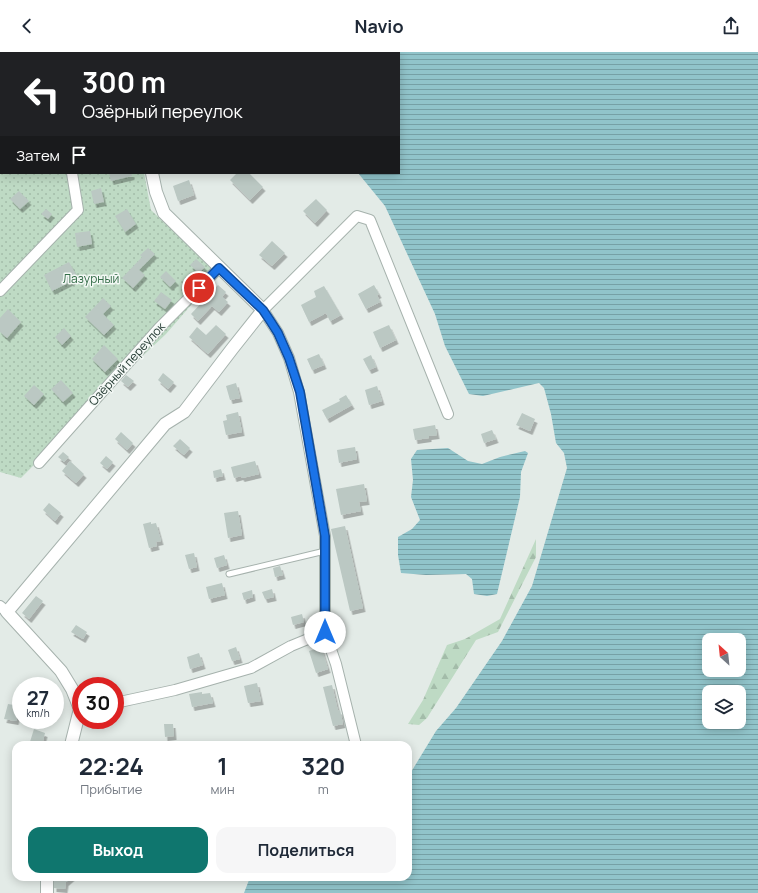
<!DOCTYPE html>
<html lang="ru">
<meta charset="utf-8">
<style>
:root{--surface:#fff;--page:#f6f6f7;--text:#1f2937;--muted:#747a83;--accent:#0f766e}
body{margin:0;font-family:Manrope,sans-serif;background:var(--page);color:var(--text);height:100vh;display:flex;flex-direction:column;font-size:15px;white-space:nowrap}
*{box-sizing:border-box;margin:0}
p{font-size:13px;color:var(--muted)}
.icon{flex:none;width:22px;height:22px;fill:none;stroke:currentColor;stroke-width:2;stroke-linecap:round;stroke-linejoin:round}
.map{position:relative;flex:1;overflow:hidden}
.drawer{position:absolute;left:12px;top:689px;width:400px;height:140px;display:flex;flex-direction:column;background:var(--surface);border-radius:12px;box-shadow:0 2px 10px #0003}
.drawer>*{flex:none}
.hud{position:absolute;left:0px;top:0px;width:400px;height:122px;box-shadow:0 2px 10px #0003;background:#202124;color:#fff;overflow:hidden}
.needle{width:26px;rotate:333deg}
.buttons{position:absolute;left:702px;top:581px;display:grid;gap:8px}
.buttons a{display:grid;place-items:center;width:44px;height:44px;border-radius:8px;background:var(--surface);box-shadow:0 2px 10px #0003;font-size:20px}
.speed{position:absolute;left:12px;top:625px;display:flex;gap:8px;font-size:20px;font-weight:700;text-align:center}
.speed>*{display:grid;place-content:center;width:52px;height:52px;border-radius:50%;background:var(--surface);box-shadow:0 2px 10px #0003;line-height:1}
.speed small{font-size:10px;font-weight:400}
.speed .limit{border:6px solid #d22;background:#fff;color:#111}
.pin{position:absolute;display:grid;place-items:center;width:34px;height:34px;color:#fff;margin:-17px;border:2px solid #fff;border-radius:50%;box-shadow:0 1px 4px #0007}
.me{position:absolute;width:44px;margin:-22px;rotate:0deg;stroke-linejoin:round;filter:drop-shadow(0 0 3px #0008)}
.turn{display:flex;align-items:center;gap:14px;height:84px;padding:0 16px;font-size:18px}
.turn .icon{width:52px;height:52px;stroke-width:2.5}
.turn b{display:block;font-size:28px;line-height:34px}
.then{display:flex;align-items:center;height:38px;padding:0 16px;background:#0003;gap:8px;font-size:15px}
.eta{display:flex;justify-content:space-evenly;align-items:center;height:68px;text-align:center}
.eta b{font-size:24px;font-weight:700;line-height:28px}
.action{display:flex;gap:8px;margin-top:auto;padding:8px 16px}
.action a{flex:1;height:46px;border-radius:12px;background:var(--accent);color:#fff;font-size:16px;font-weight:700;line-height:46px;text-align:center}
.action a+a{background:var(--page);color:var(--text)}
header{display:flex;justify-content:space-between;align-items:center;height:52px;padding:0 16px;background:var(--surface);font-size:18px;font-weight:700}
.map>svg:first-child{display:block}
.grass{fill:url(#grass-dots)}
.forest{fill:url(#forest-firs)}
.water{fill:url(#water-rules);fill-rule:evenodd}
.building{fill:#bbc8c3;filter:url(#shadow)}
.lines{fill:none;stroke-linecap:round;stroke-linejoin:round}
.service-casing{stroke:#a6b2ad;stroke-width:7}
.minor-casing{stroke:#a6b2ad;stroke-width:12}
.tertiary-casing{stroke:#a6b2ad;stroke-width:14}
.service{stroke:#fff;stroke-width:5}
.minor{stroke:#fff;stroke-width:10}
.tertiary{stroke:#fff;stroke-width:12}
.route-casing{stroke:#114b97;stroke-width:10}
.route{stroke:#1a73e8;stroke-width:7}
.labels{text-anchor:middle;stroke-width:3;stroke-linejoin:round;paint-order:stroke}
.park-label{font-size:12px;fill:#336c47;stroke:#f3f8f5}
.street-label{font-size:12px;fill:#243a33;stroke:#f3f8f5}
</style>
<header><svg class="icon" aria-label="back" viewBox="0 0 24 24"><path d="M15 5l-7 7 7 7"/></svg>Navio<svg class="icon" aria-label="share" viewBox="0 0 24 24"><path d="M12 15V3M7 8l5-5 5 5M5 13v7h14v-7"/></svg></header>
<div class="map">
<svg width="758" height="841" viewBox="0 0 758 841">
<defs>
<pattern id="grass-dots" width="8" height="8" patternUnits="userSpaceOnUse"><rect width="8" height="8" fill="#bedac4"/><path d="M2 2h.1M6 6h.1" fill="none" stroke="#a3bca9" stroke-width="1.8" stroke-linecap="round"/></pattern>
<pattern id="forest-firs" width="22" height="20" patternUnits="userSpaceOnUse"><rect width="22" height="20" fill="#bedac4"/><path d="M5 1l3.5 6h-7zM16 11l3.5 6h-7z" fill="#a3bca9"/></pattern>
<pattern id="water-rules" width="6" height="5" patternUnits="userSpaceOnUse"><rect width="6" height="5" fill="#91c4ca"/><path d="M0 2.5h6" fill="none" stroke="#76a0a5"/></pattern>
<filter id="shadow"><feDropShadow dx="2.5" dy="4" stdDeviation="0" flood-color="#0004"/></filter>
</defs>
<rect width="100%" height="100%" fill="#e3ebe7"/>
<path class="grass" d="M0,0H123L124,1H1V121H144L151,158L218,222L166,282L132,314L21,426L0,420Z"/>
<path class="forest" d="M536,487V505L498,580L476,588L427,666L419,673L408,672L423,648L447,593L465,587L500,567Z"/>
<path class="water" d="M265,0H758V841H244L249,828L254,825H408V725L436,679L456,656L502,589L532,534L567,416L564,401L556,391L551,362L544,336L539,331L483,344L469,342L445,294L435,262L385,154L358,121H399V1ZM709,588H739V618H709ZM709,640H739V670H709Z
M448,396L468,409L482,412L500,405L525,399L528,401L521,420L520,445L497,542L487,544L474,542L472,527L466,522L426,523L401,521L398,503V485L412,477L420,468L411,445L413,428L411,407L417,398Z"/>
<path class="building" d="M109,121H131L132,124L111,129Z
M237,121H249L263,135L250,148L230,128Z
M189,128L194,143L178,149L173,134Z
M101,136L104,150L94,152L91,139Z
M19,139L29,149L20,157L10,147Z
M316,147L327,158L315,171L303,159Z
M46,157L52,162L48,167L41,162Z
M127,157L136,172L125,180L115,164Z
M90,179L92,192L77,195L75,181Z
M272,189L285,201L272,214L259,203Z
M148,196L155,202L139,218L145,223L133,236L122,226L142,205L140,203Z
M196,207L205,215L199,221L190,213Z
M69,210L78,226L52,239L44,223Z
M166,219L176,229L170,235L160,225Z
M218,233L226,240L222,245L228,250L219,260L212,254L198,269L191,262Z
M374,233L379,242L377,243L380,250L366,257L358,242Z
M324,234L341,263L330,269L326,261L309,270L301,253L316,245L314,239Z
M161,240L172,248L165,257L154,249Z
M103,246L111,254L103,262L114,273L104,283L85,265Z
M8,257L21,270L7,286L0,280V266Z
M216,273L226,282L208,302L189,285L197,275L206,283Z
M389,273L396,288L380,296L373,280Z
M64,276L71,284L62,293L55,285Z
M104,293L118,307L105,320L92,307Z
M319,302L324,313L312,318L307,307Z
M371,303L376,315L369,318L363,307Z
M163,321L174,330L168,337L158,328Z
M126,323L134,329L128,335L121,329Z
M61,328L73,341L63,350L51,337Z
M236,331L240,346L230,348L226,334Z
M34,333L44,342L34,353L24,344Z
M377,334L382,349L369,353L365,338Z
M346,343L352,353L327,367L322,358L340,349L339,347Z
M238,360L242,380L226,383L223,369L227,368L226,363Z
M522,361L535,367L530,379L516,373Z
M435,373L437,383L429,384V386L415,388L413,377Z
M492,378L496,387L484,391L481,382Z
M121,380L133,391L127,398L115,387Z
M180,387L190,396L184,403L173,394Z
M355,395L357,407L339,411L337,398Z
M63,400L69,405L64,410L58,405Z
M106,404L113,410L107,417L100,411Z
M70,409L84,422L76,431L62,419Z
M255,409L259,422L242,426L241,424L234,426L231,415Z
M221,417L223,424L214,426L213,419Z
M364,432L367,449L359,450L361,459L341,463L336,437Z
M49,451L61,461L55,469L43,458Z
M238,459L242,483L228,486L224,461Z
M151,470V472L156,471L161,489L156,490L157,494L149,496L143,472Z
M345,474L363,556L350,559L331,477Z
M194,501L197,515L189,517L185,503Z
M224,503L227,513L217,516L214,506Z
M280,514L283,523L275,525L273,516Z
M222,531L225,543L209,547L206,535Z
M272,537L274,545L265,547L262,540Z
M252,538L253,545L244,548L242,541Z
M36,544L43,549L29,567L22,561Z
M302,562L304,570L293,573L291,565Z
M76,573L87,580L83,587L71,580Z
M236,595L240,607L232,609L228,598Z
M321,595L328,617L316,621L309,599Z
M199,601L203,613L190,617L187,605Z
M257,631L261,649L248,651L244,634Z
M332,633L338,659L340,658L343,672L333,674L323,635Z
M202,640V642L210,641L213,651L192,655L189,642Z
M8,652L20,654L16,669L4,667Z
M164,672H173L174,684L165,685Z
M34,677L45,681L42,693H29Z
M54,825H72L66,830L65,837L54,836Z"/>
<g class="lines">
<g class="service-casing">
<path id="service" d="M229,522L325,499"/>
</g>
<g class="minor-casing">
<path id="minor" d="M52,0V1
M21,1L22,0
M0,22L1,21
M0,239L78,158L72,121
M39,411L159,276L219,216
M0,554L7,560
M115,651L175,638L251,616L291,594L325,580
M356,693L336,612L325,580V484L299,340L289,306L278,281L263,258L357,164L370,168L448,362"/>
</g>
<g class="tertiary-casing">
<path id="tertiary" d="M130,0L131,1
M71,693L80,657L72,637L61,619L7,560L165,372L184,360L232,297L263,258L164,161L156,140L152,121
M47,841V825"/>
</g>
<use href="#service" class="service"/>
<use href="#minor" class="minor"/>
<use href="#tertiary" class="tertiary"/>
</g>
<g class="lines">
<g class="route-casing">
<path id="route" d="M199,236L219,216L263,258L271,270L278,281L289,306L300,340L325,484V580"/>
</g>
<use href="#route" class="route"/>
</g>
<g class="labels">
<g class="park-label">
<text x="91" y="231">Лазурный</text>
</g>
<g class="street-label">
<text transform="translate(127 312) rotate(-48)" y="4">Озёрный переулок</text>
</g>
</g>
</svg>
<div class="buttons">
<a><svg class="needle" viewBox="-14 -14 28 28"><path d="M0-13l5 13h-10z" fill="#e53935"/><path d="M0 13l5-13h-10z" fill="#747a83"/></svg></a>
<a><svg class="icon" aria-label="layers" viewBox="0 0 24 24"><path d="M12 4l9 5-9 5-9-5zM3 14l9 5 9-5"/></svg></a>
</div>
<div class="speed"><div>27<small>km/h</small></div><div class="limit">30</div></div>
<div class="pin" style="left:199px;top:236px;background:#d93025"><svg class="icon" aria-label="arrive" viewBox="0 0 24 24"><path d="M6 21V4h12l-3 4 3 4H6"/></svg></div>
<svg class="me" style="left:325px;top:580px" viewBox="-20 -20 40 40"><circle r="19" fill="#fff"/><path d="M0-13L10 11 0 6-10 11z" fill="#1a73e8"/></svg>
<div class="hud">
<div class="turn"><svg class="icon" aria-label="left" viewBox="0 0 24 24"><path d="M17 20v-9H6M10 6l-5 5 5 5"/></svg><div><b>300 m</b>Озёрный переулок</div></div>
<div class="then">Затем<svg class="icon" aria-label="arrive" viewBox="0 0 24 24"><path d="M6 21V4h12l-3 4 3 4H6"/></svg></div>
</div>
<section class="drawer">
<div class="eta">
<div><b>22:24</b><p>Прибытие</p></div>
<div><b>1</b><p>мин</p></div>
<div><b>320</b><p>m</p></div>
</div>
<div class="action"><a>Выход</a><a>Поделиться</a></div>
</section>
</div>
